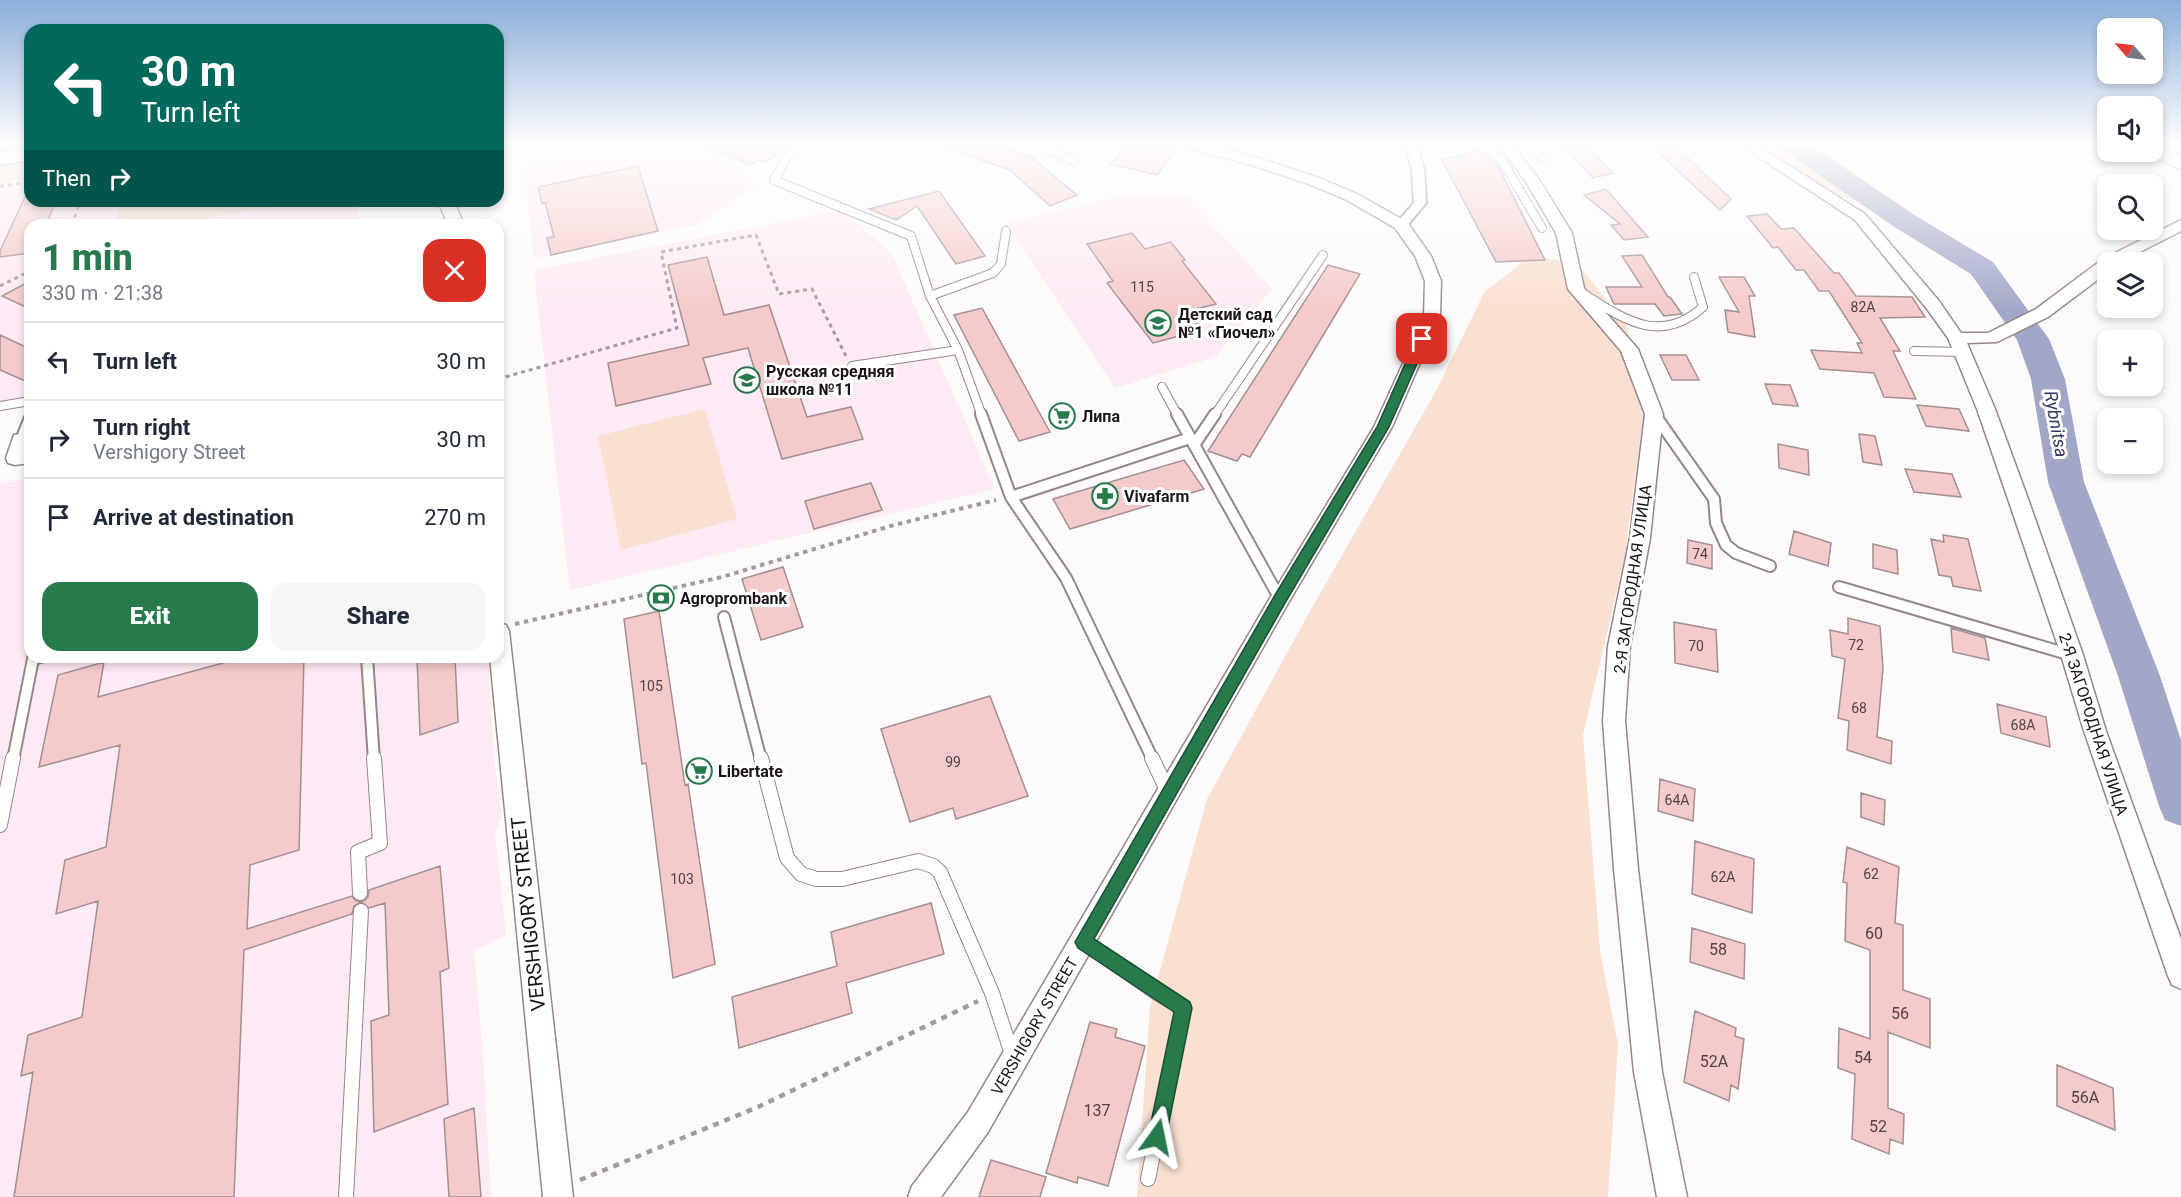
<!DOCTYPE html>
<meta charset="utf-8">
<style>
:root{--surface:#fff;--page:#f6f6f7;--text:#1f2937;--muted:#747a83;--line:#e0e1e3;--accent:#277a4c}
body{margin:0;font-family:Roboto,sans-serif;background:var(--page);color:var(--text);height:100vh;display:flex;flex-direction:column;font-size:22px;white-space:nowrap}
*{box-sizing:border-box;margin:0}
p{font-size:20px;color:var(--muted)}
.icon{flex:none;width:33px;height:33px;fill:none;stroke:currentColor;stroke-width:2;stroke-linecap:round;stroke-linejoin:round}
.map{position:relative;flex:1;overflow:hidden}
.drawer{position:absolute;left:24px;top:219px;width:480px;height:444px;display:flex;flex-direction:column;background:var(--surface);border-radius:18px;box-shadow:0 3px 9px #0003}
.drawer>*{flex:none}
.guide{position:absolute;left:24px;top:24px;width:480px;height:183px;border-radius:18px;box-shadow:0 3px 9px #0003;background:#00695c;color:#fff;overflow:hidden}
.needle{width:39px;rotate:298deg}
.fabs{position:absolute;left:2097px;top:18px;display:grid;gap:12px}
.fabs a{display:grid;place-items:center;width:66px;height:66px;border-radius:12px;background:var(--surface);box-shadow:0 3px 9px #0003;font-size:30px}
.pin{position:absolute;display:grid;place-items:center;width:51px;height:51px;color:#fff;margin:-26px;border-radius:12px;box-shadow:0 3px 9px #0006}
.me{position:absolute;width:66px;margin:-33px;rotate:12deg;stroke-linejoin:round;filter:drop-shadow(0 0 4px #0008)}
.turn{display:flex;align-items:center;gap:21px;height:126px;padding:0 18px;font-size:27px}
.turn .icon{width:78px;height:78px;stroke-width:2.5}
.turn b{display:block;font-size:42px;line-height:51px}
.then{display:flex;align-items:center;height:57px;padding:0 18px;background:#0003;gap:12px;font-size:22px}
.round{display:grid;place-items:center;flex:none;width:63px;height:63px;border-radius:18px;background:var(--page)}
.overview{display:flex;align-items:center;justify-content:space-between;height:102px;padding:0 18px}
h1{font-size:36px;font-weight:800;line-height:45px;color:var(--accent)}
.primary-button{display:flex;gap:12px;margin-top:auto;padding:12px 18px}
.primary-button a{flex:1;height:69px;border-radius:18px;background:var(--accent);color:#fff;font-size:24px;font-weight:800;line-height:69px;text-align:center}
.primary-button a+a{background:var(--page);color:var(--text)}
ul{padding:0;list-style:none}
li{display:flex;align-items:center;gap:18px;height:78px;padding:0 18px;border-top:2px solid var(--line)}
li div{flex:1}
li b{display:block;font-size:22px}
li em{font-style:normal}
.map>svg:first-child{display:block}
.built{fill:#feeaf4}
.green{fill:#f9e0d1}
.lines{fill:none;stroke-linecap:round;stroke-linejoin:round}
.river{fill:#a2a7c8;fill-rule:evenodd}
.building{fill:#f5caca;stroke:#a2908f;stroke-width:1.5}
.service-far2-casing{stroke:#95858d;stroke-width:10}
.service-far1-casing{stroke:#95858d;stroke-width:14}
.service-casing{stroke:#95858d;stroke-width:16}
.pedestrian-casing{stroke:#95858d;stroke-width:4}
.minor-casing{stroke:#95858d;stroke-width:3}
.secondary-casing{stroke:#95858d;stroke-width:3}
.path-far2{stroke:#a09c9e;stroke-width:3;stroke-dasharray:4 4;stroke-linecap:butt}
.path-far1{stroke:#a09c9e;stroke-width:4;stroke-dasharray:4.5 4.5;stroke-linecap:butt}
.path{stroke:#a09c9e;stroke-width:4.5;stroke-dasharray:6 6;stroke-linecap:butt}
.service-far2{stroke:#fff;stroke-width:8}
.service-far1{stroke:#fff;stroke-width:10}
.service{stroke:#fff;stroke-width:14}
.pedestrian{fill:#fff;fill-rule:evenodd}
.minor{fill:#fff;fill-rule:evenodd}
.secondary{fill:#fff;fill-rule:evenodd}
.route{fill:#277a4c;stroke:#194f31;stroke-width:1.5}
.labels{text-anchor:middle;stroke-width:6;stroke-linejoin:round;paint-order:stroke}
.number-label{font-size:14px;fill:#524244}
.poi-label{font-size:16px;font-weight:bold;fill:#1b1518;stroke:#fff;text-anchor:start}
.street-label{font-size:16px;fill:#1b1518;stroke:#fff}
.near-number-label{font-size:16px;fill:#524244}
.water-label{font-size:18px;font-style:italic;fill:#313562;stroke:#fff}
.near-street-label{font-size:20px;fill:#1b1518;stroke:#fff}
</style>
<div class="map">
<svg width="2181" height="1197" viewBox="0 0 2181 1197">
<rect width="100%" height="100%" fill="#fdfafb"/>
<path class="built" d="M644,145L723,153L756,186L696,225L534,258L524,166Z
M30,179V201H369L357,204L360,225H30V398L0,403V183Z
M1187,197L1272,289L1215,357L1115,388L1006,224L1113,198Z
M842,210L892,254L995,489L570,590L534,270Z
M30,478V657H488L494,761L502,815L495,832L506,935L474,951L484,1069L491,1197H0V483Z"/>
<path class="green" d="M1759,145H1785L1858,198L1856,201L1836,195Z
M30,158V179L0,183V164Z
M122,201H309L165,225H114Z
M1528,255L1577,263L1627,326L1643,416L1625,556L1583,735L1600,950L1618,1045L1608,1197H1137L1150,1007L1207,799L1305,620L1436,391L1485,291L1517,267Z
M705,409L737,519L621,550L598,436Z"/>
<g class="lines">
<path class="river" d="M1780,145H1811L1916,216L1993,262L2049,339L2065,379L2084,482L2160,676L2181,740V826L2165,820L2159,806L2118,676L2048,482L2031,379L2017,340L1971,274L1896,228L1784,151Z"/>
</g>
<path class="building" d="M702,145H787L783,151L765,162L759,160L750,165Z
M947,145H996L1030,156L1077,195L1050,206L1010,170L946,148Z
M1127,145H1180L1157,175L1111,164Z
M1585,145L1613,173L1593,178L1564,148Z
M1665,145H1674L1731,199L1720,210L1658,152Z
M1479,150L1499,168L1545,260L1496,262L1442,160Z
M638,166L658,231L551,255L547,238L554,237L545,202L542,203L538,187Z
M30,186V201H56L46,225H30V253L0,257V251Z
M1606,189L1639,227L1648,237L1624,240L1611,225L1620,224L1584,195Z
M939,191L985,256L956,264L917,206L896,220L869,209Z
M1767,214L1781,229L1794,228L1834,273H1839L1856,296L1912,297L1925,317L1880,318L1900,351H1893L1916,399L1884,397L1874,373L1820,369L1811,350L1862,353L1857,343H1862L1829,291H1819L1804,270H1796L1778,247L1773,248L1747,216Z
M1132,233L1145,249L1171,242L1185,260L1182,261L1216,304L1188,311L1202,330L1153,343L1107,283L1113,281L1087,244Z
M1642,255L1668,297H1670L1682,314L1664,316L1655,304H1614L1606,287H1642L1622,256Z
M707,257L724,315L769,305L807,417L851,407L863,439L782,459L748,348L703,358L711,384L616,406L608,363L689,345L668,265Z
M1328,265L1360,274L1250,457L1242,454L1237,461L1208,451Z
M1719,277H1744L1755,296H1749L1755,337L1728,332L1725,310L1739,312Z
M30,281V309L2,296Z
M982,308L1050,432L1019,441L954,315Z
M0,335L30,349V383L0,370Z
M1660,355H1686L1699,380H1672Z
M1765,384L1790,385L1798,406L1773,404Z
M1917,405L1959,409L1969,431L1926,426Z
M1859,434L1875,436L1882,465L1863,462Z
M1778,444L1808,450L1809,475L1779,468Z
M1184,460L1204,489L1070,529L1053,499Z
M1905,469L1952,474L1961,497L1914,492Z
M871,483L882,510L814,529L805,501Z
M1794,531L1831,543L1828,566L1789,554Z
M1943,535L1968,539L1981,591L1953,586L1951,577L1939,575L1931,539L1944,542Z
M1688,540L1712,545V569L1687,563Z
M1873,544L1897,550L1898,574L1873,568Z
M783,567L803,627L761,640L742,579Z
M659,611L685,785L688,784L715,964L673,978L646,763L642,764L624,619Z
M1848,618L1880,626L1883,668L1877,737L1892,741L1891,764L1847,750L1849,721L1838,718L1845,659L1832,656L1830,630L1848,634Z
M1674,622L1716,630L1718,672L1675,663Z
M1951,628L1985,638L1989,660L1953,652Z
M245,657H304L299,850L250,865L247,929L352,896L356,901H364L368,897L369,890L440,866L449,968L440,972L448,1104L374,1132L371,1021L389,1015L385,903L369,908L361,902L354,906L352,914L244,950L234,1197H14L33,1072L21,1076L28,1035L82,1017L98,901L56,914L65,860L106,847L120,745L39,767L58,675L104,662L98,697Z
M417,657H455L458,722L420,735Z
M990,696L1028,796L956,819L953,808L910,822L881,729Z
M1997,704L2046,717L2050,747L2001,733Z
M1660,779L1695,789L1693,821L1658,811Z
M1861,793L1885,800L1884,825L1861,817Z
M1695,841L1754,859L1752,913L1692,894Z
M1847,847L1899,867L1895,923L1903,925V990L1930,999V1048L1888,1032V1108L1904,1114L1903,1144L1890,1139L1889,1154L1852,1139L1855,1074L1838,1068L1839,1028L1870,1039V950L1845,941L1847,883L1843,882Z
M931,903L944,954L846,983L852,1013L739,1048L732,997L837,966L831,932Z
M1692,928L1745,944L1744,979L1690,962Z
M1695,1011L1736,1028L1735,1036L1744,1039L1738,1089L1731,1085L1729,1101L1684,1082Z
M1090,1022L1117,1029L1115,1037L1145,1046L1108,1186L1078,1177L1077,1183L1046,1173Z
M2057,1065L2113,1088L2115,1130L2057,1106Z
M474,1108L481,1197H449L444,1119Z
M991,1160L1046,1177L1040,1197H979Z"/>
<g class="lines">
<g class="service-far2-casing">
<path id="service-far2" d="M794,145L774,180L911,236L930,296L958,350L982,416
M1035,145L1075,161
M1483,145L1501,159L1542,228
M1530,145L1543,158
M1584,294C1625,320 1660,345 1703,307L1694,277
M930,296L993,273L1001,264L1006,231
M1914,351L1962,352
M852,366L958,350
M1162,387L1178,416
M0,406L30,401
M1214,416L1323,255"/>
</g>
<g class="service-far1-casing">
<path id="service-far1" d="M981,414L1011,497L1066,578L1153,760
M1177,414L1280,599
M1655,415L1714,499L1716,523L1726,545L1736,553L1770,566
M21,440L30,418
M1194,445L1215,414
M1011,497L1190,438
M1839,587L2071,655
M724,617L761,760
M367,657L374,760
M13,760L33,659L41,657"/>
</g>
<g class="service-casing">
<path id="service" d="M761,758L787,858L801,874L816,879H842L918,861L933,866L940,872L992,993L1013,1057
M1152,758L1168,792
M0,825L13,758
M360,893L358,852L380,843L374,758
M1084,942L1154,991L1183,1008L1148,1179
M346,1197L361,911"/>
</g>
<g class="pedestrian-casing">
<path id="pedestrian" d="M1410,145H1422L1419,151L1424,169L1426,203L1405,228L1401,229L1395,225L1414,203L1412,169L1407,151Z"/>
</g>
<g class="minor-casing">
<path id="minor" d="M1184,145H1208L1255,157L1319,178L1357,194L1407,222L1431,256L1441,281L1440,317L1392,427L1287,605L988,1132L941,1197H908L912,1186L968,1112L1273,593L1374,427L1424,317L1425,281L1415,256L1395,228L1347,200L1309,184L1245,163L1186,148Z
M1499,145H1513L1540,181L1572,233L1584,288L1638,349L1663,414L1650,538L1630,646L1625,721L1638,869L1662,1072L1687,1197H1657L1634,1072L1614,869L1603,721L1608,646L1630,538L1645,414L1621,351L1568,289L1556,233L1526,182Z
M1740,145H1757L1865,214L1939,301L1961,333H1988L2036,309L2103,259L2181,220V231L2120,262H2108V272L2048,317L1997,342L1967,343L1995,409L2027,496L2083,655L2106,731L2181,939V989L2172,985L2168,976L2084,731L2061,655L2007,496L1977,409L1948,338L1927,309L1855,220Z
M438,201H454L464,225H448Z
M21,434L28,435L30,439L27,450L30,449V463L15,465L8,463L6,458L14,435Z
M498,623L506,625L509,631L573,1197H543L490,657H498Z"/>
</g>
<g class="secondary-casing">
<path id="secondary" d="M2152,145H2160L2181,155V169L2145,153L2143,152H2152Z
M30,148V160L0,165V153Z"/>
</g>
<path class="path-far2" d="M0,186L30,182
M72,225L80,201
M0,286L30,271
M498,379L677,328L661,252L756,235L779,294L812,289L846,356"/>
<path class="path-far1" d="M515,624L722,577L894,525L996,500"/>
<path class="path" d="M580,1180L758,1107L978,1001"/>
<use href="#service-far2" class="service-far2"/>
<use href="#service-far1" class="service-far1"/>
<use href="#service" class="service"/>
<use href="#pedestrian" class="pedestrian"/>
<use href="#minor" class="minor"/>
<use href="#secondary" class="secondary"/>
</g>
<linearGradient id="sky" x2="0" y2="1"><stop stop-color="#8cafdb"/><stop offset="0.46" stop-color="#fefdfd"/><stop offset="1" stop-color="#fefdfd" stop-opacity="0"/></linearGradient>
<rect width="2181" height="312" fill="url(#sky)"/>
<path class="route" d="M1422,336L1428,339L1389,427L1285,603L1094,939L1190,1002L1192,1008L1166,1137L1164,1143L1157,1146L1150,1143L1148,1137L1174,1012L1078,948L1075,942L1275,595L1377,427L1416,339Z"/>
<defs>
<g id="school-ring" transform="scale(1.35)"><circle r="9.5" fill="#fff" stroke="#277a4c" stroke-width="1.5"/><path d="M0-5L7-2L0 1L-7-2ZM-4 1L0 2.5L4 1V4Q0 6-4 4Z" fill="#277a4c"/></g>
<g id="supermarket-ring" transform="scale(1.35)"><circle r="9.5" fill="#fff" stroke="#277a4c" stroke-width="1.5"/><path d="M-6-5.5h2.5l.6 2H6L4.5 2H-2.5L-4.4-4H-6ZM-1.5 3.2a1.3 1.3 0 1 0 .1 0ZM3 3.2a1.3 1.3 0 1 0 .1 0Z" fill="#277a4c"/></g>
<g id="pharmacy-ring" transform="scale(1.35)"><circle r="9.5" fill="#fff" stroke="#277a4c" stroke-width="1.5"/><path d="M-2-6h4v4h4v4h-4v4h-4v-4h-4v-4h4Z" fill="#277a4c"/></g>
<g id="bank-ring" transform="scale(1.35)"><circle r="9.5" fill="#fff" stroke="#277a4c" stroke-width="1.5"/><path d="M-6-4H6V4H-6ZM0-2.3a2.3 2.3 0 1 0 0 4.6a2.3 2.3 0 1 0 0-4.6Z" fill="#277a4c"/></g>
</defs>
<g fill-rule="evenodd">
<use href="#school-ring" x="1158" y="323"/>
<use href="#school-ring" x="747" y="380"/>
<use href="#supermarket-ring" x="1062" y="416"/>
<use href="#pharmacy-ring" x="1105" y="496"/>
<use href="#bank-ring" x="661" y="598"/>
<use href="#supermarket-ring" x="699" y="771"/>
</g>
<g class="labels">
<g class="number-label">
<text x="1142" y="292">115</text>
<text x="1863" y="312">82А</text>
<text x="1700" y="559">74</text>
<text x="1856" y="650">72</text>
<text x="1696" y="651">70</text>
<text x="651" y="691">105</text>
<text x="1859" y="713">68</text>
<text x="2023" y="730">68А</text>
<text x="953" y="767">99</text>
<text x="1677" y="805">64А</text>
<text x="1871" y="879">62</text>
<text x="1723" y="882">62А</text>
<text x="682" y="884">103</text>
</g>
<g class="poi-label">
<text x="1178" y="320">Детский сад<tspan x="1178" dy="18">№1 «Гиочел»</tspan></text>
<text x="766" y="377">Русская средняя<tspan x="766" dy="18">школа №11</tspan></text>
<text x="1082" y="422">Липа</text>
<text x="1124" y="502">Vivafarm</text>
<text x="680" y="604">Agroprombank</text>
<text x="718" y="777">Libertate</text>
</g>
<g class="street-label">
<text transform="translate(1632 579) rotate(-82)" y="6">2-Я ЗАГОРОДНАЯ УЛИЦА</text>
<text transform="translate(2094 724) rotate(72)" y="6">2-Я ЗАГОРОДНАЯ УЛИЦА</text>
<text transform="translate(1034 1026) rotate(-60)" y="6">VERSHIGORY STREET</text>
</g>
<g class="near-number-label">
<text x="1874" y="939">60</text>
<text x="1718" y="955">58</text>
<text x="1900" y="1019">56</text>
<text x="1863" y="1063">54</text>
<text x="1714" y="1067">52А</text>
<text x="2085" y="1103">56А</text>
<text x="1097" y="1116">137</text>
<text x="1878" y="1132">52</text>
</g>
<g class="water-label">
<text transform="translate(2056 424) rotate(80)" y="6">Rybnitsa</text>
</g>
<g class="near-street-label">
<text transform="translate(528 914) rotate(-96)" y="7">VERSHIGORY STREET</text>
</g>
</g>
</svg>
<div class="fabs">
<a><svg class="needle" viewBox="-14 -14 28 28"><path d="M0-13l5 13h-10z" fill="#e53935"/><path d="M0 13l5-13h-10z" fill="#747a83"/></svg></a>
<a><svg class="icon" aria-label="sound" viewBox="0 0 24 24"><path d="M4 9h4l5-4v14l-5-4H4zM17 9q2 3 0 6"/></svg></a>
<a><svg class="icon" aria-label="search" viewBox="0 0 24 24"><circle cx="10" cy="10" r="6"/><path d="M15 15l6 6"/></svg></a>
<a><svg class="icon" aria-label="layers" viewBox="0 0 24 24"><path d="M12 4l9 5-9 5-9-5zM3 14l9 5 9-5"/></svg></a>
<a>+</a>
<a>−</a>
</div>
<div class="pin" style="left:1422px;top:339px;background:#d93025"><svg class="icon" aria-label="arrive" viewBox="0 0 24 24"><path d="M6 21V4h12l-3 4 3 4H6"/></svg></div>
<svg class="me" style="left:1157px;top:1137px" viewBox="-20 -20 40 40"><path d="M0-17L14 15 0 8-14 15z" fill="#277a4c" stroke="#fff" stroke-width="4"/></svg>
<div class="guide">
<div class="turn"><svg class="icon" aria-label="left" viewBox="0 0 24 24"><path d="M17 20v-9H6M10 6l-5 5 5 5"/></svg><div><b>30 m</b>Turn left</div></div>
<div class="then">Then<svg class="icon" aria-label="right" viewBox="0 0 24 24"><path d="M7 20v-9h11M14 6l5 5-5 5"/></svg></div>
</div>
<section class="drawer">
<div class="overview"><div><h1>1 min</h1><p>330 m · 21:38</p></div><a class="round" style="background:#d93025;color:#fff"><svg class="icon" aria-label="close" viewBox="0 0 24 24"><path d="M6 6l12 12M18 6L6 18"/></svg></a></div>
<ul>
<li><svg class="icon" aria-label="left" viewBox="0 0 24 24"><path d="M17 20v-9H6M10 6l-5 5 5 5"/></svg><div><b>Turn left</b></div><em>30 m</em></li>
<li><svg class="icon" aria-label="right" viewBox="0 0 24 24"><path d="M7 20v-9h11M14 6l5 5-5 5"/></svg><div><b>Turn right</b><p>Vershigory Street</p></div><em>30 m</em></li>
<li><svg class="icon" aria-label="arrive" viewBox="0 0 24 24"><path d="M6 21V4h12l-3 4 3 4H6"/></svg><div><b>Arrive at destination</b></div><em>270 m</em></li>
</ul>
<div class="primary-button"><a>Exit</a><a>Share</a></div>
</section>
</div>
